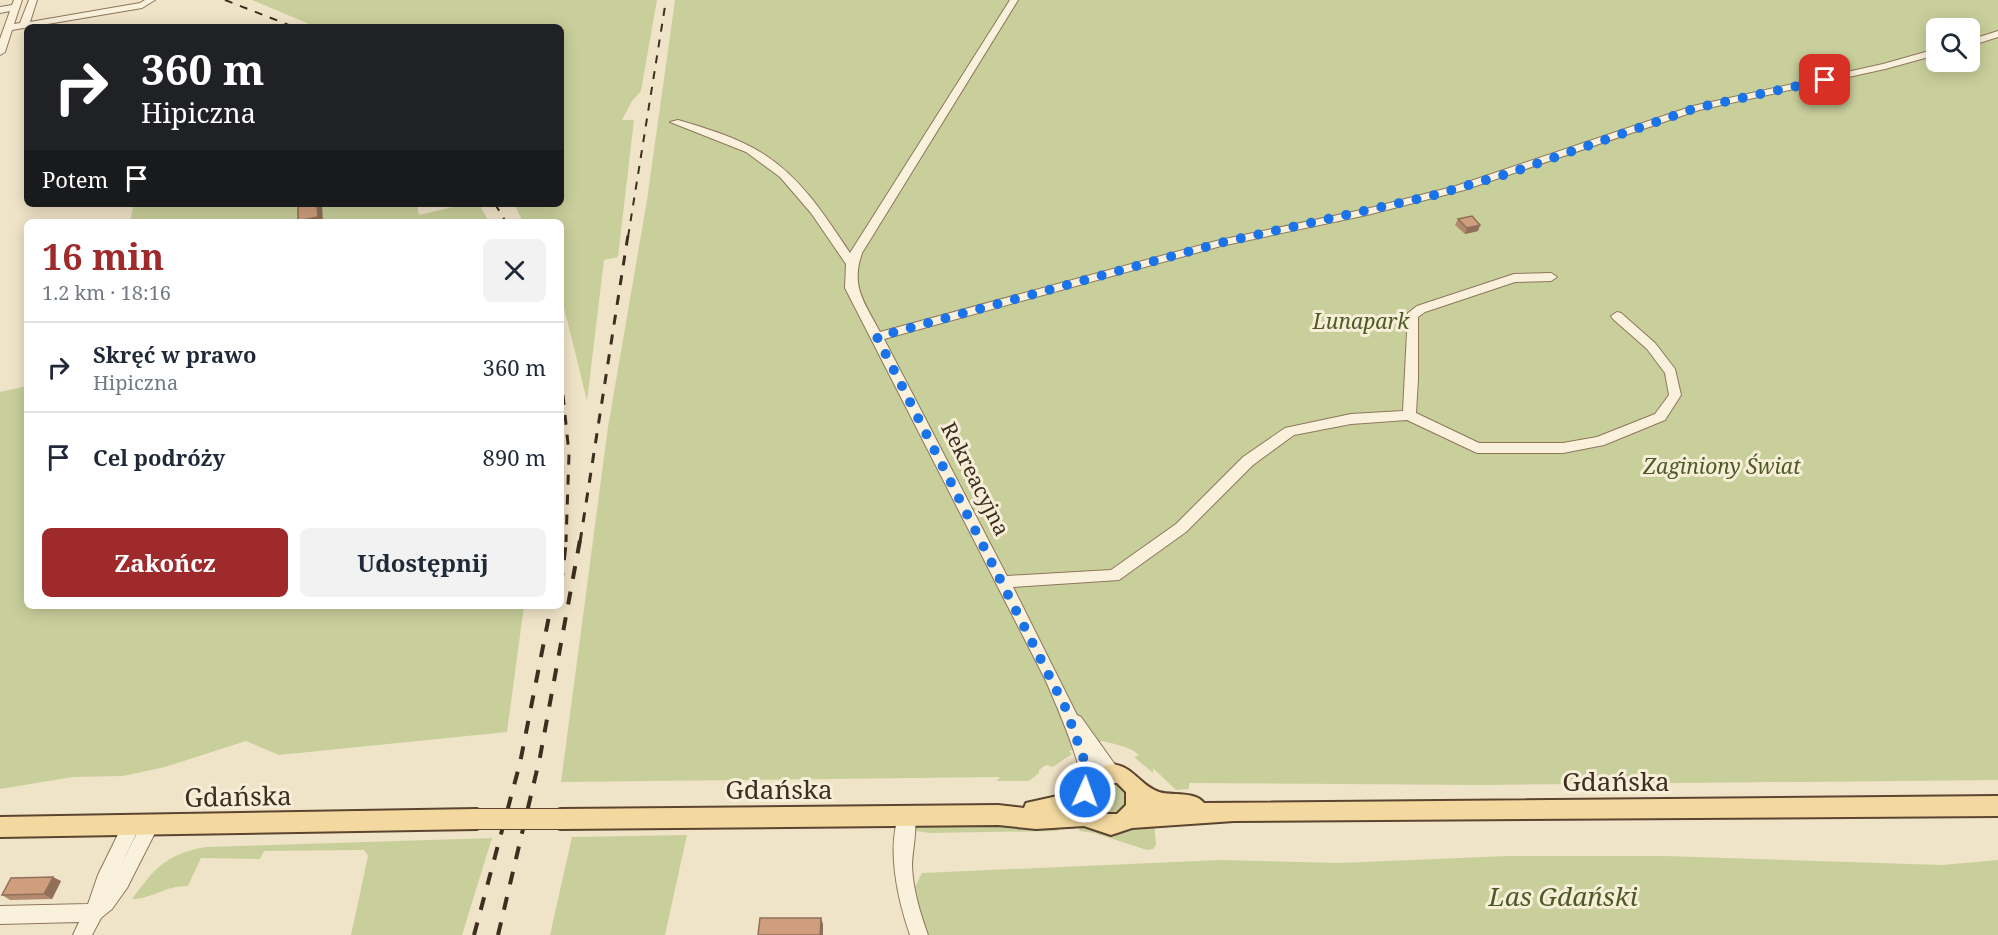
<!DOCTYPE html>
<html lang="pl">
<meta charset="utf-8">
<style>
:root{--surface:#fff;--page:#f2f2f3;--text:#1f2937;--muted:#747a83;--line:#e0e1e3;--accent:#9e2a2b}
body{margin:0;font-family:"Noto Serif",serif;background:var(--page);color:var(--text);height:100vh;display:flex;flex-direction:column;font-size:22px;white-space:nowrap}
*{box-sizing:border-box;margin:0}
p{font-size:20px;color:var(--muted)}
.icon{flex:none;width:33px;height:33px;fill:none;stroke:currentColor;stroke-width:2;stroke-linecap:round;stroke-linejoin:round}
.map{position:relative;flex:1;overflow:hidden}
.drawer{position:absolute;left:24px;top:219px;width:540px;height:390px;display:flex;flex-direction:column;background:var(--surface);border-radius:9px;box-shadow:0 3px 15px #0003}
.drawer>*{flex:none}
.guide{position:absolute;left:24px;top:24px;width:540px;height:183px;border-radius:9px;box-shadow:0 3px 15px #0003;background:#202124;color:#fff;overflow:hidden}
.controls{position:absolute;left:1926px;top:18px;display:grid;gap:12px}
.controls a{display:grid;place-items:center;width:54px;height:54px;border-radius:9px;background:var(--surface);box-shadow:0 3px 15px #0003;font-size:30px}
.pin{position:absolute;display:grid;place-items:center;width:51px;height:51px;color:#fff;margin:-26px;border-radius:12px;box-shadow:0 3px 9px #0006}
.me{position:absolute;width:66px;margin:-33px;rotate:2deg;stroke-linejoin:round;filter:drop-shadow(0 0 4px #0008)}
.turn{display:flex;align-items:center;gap:21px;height:126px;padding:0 18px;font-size:27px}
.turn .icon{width:78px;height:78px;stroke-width:2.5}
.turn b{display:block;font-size:42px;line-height:51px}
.then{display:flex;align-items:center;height:57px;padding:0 18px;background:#0003;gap:12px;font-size:22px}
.round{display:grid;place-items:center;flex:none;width:63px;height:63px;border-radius:9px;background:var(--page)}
.headline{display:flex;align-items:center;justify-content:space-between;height:102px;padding:0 18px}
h1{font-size:36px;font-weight:700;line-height:45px;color:var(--accent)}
.primary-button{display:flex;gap:12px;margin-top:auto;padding:12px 18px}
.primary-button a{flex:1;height:69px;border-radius:9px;background:var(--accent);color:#fff;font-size:24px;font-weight:700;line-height:69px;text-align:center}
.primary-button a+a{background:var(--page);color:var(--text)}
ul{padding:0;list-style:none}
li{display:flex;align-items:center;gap:18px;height:90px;padding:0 18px;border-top:2px solid var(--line)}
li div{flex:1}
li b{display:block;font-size:22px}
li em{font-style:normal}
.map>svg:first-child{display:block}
.green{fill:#c9cf9b;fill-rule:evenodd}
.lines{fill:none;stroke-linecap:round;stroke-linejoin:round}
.minor-casing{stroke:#8d765c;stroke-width:2}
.major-casing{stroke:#5b4430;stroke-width:4}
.minor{fill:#faf1dc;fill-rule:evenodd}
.major{fill:#f3d9a0;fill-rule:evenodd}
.rail-far2{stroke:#3d2e20;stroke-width:2;stroke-dasharray:8 8;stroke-linecap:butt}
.rail-far1{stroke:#3d2e20;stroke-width:3;stroke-dasharray:10 10;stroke-linecap:butt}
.rail{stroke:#3d2e20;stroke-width:4;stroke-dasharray:13 13;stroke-linecap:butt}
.major-bridge-casing{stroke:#5b4430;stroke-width:22;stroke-linecap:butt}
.major-bridge{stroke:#f3d9a0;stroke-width:20}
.wall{fill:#b2896c}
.shaded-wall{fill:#916f58}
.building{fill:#cf9f7d;stroke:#916f58;stroke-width:1.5}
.route{stroke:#1a73e8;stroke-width:10;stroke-dasharray:0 18}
.labels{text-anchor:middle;stroke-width:6;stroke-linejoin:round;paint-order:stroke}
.park-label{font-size:21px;font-style:italic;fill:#4d5a26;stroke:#f7eed8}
.street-label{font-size:21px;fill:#3d2e20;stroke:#f7eed8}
.near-street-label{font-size:26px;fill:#3d2e20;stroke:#f7eed8}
.near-park-label{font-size:26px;font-style:italic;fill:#4d5a26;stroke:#f7eed8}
</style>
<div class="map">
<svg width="1998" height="935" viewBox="0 0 1998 935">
<rect width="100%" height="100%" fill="#f0e4c8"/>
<path class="green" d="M252,0H657L641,91L632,101L622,120H634L618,257L604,260L587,401L561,295V222H523L514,204H561V27H316Z
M675,0H1998V780L1481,785L1189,783V789L1176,790L1153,768V773L1134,757L1139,755C1129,746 1116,745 1103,741L1069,751L1072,754L1053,767L1046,765L1039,770V773L1029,781H997L1000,777L561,782L608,427L647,200ZM1936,28H1970V62H1936Z
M146,204H417L419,215L465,204H479L489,222H130L133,207Z
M27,386V606H524L507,732L279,755L246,741L165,767L123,776L73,777L0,789V392Z
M1095 798a16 16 0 1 1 32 0a16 16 0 1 1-32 0Z
M1075,821H1154L1156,845L1153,849L1147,850L1094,833L1080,831Z
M919,824H1059L1058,831L929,833L912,830Z
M687,835L665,935H550L572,837Z
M492,838L462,935H351L368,856L364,850L264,851L260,859L201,858L188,886C163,886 156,898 132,899C155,868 165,855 205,847Z
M1508,856H1664L1942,865L1998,860V935H925L918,914L915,887L922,873L1220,860L1338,863Z"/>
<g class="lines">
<g class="minor-casing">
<path id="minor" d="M14,0H22L14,24L20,23L29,0H37L30,22L140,3L145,0H155L142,8L12,30L5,52L0,55V39L10,11L0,13V7L12,5Z
M1010,0H1018L862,253C850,287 865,303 880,332L1220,240L1366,209L1456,186L1693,106L1883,64L1936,49V55L1885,69L1699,110L1464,190L1367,215L1221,246L884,339L1007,576L1111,570L1176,524L1243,457L1285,428L1351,414L1403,411L1408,313L1417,306L1514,274L1551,273L1557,277L1551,281L1515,282L1425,312L1418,317V379L1416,413L1479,443H1563L1597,437L1655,414L1669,395L1665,373L1647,349L1613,319L1611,316L1617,312L1621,313L1655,343L1675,369L1681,395L1665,420L1604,445L1563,453H1477L1407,420L1351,424L1294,435L1253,465L1186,532L1119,580L1013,587L1077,715L1081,717L1121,773L1119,779L1113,781L1099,771L1094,764L1097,783L1095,789L1089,791L1083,789C1079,780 1079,770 1077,761C1069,734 1057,707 1046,681L845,288L846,264L811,213L780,177L746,152L670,122L678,120C708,129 739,138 765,155C802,179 826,217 850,253Z
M1998,31V37L1970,46V40Z
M907,808L913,810C919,823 912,851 912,866C913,890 920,912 928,935H910C898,900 885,846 901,810Z
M150,817L156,819L159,825L127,888L112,909L101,918L92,935H73L79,922L0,924V906L88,904L98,875L125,820L131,818L137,820L140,826L121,865L144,819Z"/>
</g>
<g class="major-casing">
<path id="major" d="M1111,764C1134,766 1139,785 1159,792C1172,796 1195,791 1204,803L1998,796V816L1234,821L1132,828L1111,835L1084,826L1036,829L998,825L560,829L553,826L549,819L553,812L560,809L998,805L1024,808L1026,803L1062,795L1079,785L1089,771ZM1105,783H1117L1126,792V805L1117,814H1105L1096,805V792Z
M477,809L484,812L488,819L484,826L477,829L0,837V817Z"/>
</g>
<use href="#minor" class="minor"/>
<use href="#major" class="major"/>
<path class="rail-far2" d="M225,0L294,27
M495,204L506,222
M628,237L666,0"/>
<path class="rail-far1" d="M561,375L569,454L566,542
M580,542L628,235"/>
<path class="rail" d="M561,586L566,540
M474,935L520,763L551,606
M498,935L540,757L580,540"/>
<g class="major-bridge-casing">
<path id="major-bridge" d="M477,819H560"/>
</g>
<use href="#major-bridge" class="major-bridge"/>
</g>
<path class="wall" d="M1458,219L1480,225L1478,231L1465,234L1455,225Z
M61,881L52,899L10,900L2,895Z"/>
<path class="shaded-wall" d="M317,204H322L323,222H298V221Z
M1480,225L1478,231L1465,234L1467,228Z
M53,877L61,881L52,899L44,894Z
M821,918L823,924V935H820Z"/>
<path class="building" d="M298,204H317L318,217L298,221Z
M1472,216L1480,225L1467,228L1458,219Z
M53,877L44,894L2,895L11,878Z
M760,918H821L820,935H758Z"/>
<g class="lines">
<path class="route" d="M1085,792L1089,783V774L1066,709L877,337L1220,243L1431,196L1507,174L1696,108L1825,80"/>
</g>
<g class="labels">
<g class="park-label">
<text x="1361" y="329">Lunapark</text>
<text x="1722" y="474">Zaginiony Świat</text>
</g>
<g class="street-label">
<text transform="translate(975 479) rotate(63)" y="7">Rekreacyjna</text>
</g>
<g class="near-street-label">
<text x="1616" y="791">Gdańska</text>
<text x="779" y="799">Gdańska</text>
<text transform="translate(238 797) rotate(-1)" y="9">Gdańska</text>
</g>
<g class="near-park-label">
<text x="1563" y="906">Las Gdański</text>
</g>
</g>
</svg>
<div class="controls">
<a><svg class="icon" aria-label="search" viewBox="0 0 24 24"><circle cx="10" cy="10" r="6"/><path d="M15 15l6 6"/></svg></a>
</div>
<div class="pin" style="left:1825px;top:80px;background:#d93025"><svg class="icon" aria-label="arrive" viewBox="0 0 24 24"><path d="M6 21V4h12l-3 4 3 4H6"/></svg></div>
<svg class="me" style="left:1085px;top:792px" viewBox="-20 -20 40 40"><circle r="17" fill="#1a73e8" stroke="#fff" stroke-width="3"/><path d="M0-11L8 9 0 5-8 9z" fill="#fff"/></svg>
<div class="guide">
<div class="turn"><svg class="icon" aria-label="right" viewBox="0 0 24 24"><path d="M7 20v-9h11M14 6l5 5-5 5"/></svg><div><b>360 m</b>Hipiczna</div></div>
<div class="then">Potem<svg class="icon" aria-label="arrive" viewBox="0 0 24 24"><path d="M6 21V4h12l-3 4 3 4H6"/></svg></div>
</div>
<section class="drawer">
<div class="headline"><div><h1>16 min</h1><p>1.2 km · 18:16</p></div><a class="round"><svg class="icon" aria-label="close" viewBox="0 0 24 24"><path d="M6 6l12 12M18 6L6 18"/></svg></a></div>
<ul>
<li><svg class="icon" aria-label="right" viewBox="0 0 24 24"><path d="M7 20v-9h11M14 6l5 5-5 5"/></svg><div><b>Skręć w prawo</b><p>Hipiczna</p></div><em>360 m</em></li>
<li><svg class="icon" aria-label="arrive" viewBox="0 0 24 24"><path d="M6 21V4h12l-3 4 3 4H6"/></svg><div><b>Cel podróży</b></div><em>890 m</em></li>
</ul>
<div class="primary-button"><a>Zakończ</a><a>Udostępnij</a></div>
</section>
</div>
